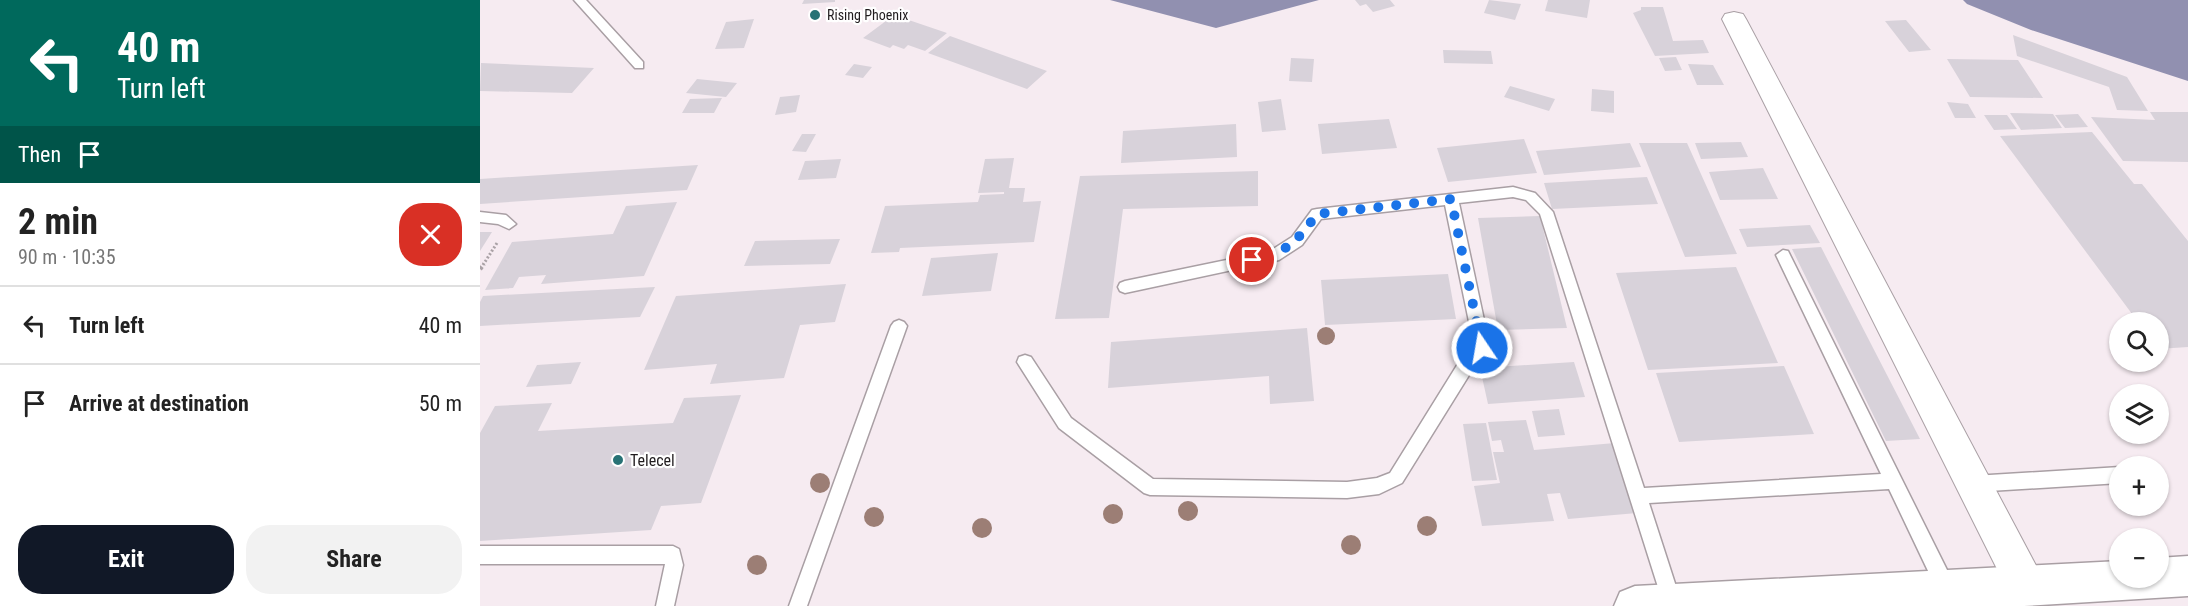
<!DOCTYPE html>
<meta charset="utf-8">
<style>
:root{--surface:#fff;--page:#f2f2f2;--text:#222;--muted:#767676;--line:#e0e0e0;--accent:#111827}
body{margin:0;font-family:"Roboto Condensed",sans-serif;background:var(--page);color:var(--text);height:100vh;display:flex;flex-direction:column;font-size:22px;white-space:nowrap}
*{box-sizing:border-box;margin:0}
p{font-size:20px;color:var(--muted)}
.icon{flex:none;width:33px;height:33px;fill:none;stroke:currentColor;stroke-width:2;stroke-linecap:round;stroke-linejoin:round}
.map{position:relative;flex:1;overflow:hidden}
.drawer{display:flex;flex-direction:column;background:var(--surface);width:480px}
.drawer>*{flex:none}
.hud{background:#00695c;color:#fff;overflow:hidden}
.buttons{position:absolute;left:1629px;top:312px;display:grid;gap:12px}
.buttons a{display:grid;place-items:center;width:60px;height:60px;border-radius:50%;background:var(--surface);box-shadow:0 2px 4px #0004;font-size:30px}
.pin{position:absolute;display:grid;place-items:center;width:51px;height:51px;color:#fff;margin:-26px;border:3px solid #fff;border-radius:50%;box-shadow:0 2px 6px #0007}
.me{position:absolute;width:66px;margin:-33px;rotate:348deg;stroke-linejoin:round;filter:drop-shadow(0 0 4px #0008)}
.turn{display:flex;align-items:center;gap:21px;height:126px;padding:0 18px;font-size:27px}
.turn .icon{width:78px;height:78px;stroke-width:2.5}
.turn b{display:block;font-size:42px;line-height:51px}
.then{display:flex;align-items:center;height:57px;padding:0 18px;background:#0003;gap:12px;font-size:22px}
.round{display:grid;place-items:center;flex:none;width:63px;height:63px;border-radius:24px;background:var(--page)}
.summary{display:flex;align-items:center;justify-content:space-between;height:102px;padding:0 18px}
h1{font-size:36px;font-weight:700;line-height:45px}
.cta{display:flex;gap:12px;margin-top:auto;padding:12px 18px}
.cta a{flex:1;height:69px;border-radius:24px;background:var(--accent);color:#fff;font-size:24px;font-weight:700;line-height:69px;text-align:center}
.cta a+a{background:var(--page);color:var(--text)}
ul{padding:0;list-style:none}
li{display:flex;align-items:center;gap:18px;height:78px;padding:0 18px;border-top:2px solid var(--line)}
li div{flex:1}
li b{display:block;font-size:22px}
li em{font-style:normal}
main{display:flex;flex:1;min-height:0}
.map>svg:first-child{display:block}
.water{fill:#9190b0}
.building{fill:#d8d2da}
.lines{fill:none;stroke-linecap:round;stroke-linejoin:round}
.lane-casing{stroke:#a99fa4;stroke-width:3}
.street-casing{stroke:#a99fa4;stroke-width:2}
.primary-casing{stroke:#a99fa4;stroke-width:3}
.path-far1{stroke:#aaa2a6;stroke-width:3;stroke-dasharray:2 2;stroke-linecap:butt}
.path{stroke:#aaa2a6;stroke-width:4.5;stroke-dasharray:3 3;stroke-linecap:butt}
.lane{fill:#fff;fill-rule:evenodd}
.street{fill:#fff;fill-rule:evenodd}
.primary{fill:#fff;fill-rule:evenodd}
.tree{fill:#9c7e75}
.route{stroke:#1a73e8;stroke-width:10;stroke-dasharray:0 18}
.poi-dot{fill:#287275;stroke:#fff;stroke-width:2}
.labels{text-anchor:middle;stroke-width:4.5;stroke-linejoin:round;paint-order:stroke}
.far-poi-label{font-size:14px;fill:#201c1e;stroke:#fff;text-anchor:start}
.poi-label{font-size:16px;fill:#201c1e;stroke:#fff;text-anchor:start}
</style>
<main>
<section class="drawer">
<div class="hud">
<div class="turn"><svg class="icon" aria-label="left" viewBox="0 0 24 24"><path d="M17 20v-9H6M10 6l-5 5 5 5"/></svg><div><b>40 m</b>Turn left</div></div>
<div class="then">Then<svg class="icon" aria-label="arrive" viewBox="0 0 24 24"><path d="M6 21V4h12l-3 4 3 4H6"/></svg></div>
</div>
<div class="summary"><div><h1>2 min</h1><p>90 m · 10:35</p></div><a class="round" style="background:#d93025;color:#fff"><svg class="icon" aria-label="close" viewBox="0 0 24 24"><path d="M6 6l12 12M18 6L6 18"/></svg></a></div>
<ul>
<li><svg class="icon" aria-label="left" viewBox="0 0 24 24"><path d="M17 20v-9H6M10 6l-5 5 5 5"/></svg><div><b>Turn left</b></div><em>40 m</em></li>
<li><svg class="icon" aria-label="arrive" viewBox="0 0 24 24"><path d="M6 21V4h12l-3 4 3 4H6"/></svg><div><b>Arrive at destination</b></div><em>50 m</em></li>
</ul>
<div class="cta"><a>Exit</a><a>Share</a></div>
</section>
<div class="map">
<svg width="1708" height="606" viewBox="0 0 1708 606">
<rect width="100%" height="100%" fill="#f6ebf1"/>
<path class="water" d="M630,0H839L736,28Z
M1483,0H1708V81L1551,30L1487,4Z"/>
<path class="building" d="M324,0H355V2L322,4Z
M875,0H910L915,6L893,12L886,4L880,6Z
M1009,0L1041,4L1035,20L1004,13Z
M1068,0H1110L1107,18L1065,11Z
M1161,7H1183L1193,41L1223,40L1229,53L1175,56L1153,13L1161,10Z
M414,15L467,33L445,51L428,45L424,49L413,45L410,48L383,38Z
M274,19L264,48L235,49L246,22Z
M1426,20L1451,50L1429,52L1405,21Z
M1533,35L1647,77L1668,111L1637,110L1629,87L1537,56Z
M470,36L567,71L547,89L448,53Z
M963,50L1011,51L1013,64L964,63Z
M1196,57L1202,70L1185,71L1179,58Z
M811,58L834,59L832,82L809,81Z
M1467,59L1538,60L1563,98L1490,97Z
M1,63L114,68L92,93L0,91Z
M374,64L392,67L383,78L365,75Z
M1208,64L1233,65L1244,85H1217Z
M217,79L257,83L246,97L206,93Z
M1030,86L1075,99L1069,111L1024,97Z
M1112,89L1134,91V113L1111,111Z
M320,95L316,112L295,115L300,97Z
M242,98L234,113H202L210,99Z
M801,99L806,130L782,132L778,102Z
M1467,102L1488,104L1496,118H1475Z
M1670,112H1708V162L1643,161L1611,117L1675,120Z
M1530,113L1573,114L1582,128L1541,130Z
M1598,114L1608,127L1585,128L1575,115Z
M1504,115H1527L1537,129L1514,130Z
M909,119L917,148L842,154L838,124Z
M756,124L757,157L641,163L643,131Z
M1612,132L1654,184H1662L1708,241V347L1678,349V322H1658L1520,136Z
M322,134H336L326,152L312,151Z
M1044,139L1057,173L968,182L957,148Z
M1261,142L1268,157L1221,159L1215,143Z
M1150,143L1161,167L1064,175L1056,151Z
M1159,143H1207L1257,254L1205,257Z
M534,158L529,188H545L543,202L561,201L554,242L420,248L419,252L391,253L405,206L498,202L500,195L524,194V192L498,193L505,159Z
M361,159L356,178L318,180L325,161Z
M218,165L207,190L0,204V179Z
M1283,168L1298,199L1240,200L1229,172Z
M778,171V206L643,209L629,318L575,319L600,176Z
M1167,177L1178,204L1072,209L1064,183Z
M197,202L164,276L61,284L66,275L39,277L33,288L5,290L32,242L133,234L146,206Z
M1060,216L1087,328L1018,330L998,218Z
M1330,225L1340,243L1267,247L1259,229Z
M0,232H12L0,251Z
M360,239L350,264L264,266L275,241Z
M1341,247L1440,439L1406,441L1312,249Z
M518,253L511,291L442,296L451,258Z
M1256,267L1298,363L1168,370L1136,273Z
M968,274L976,319L845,325L841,280Z
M366,284L355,322L320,325L304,378L230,384L237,364L164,370L196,296Z
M175,287L160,317L0,326V302L3,296Z
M827,328L834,401L790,404L789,376L628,388L631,342Z
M101,362L91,384L46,387L57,365Z
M1094,362L1105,397L1008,404L1000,368Z
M1304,366L1334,434L1199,442L1176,373Z
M261,395L221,503L181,506L171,530L0,541V433L15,406L72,403L58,431L193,423L204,398Z
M1079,409L1085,435L1058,437L1052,411Z
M1046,420L1054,450L1135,443L1157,513L1088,519L1080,493L1067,494L1074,521L1002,526L994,486L1020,483L1013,452H1024L1021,440L1012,441L1008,422Z
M1006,423L1017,480L992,481L983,424Z"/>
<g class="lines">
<g class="lane-casing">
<path id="lane" d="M94,0H106L163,62V68H155Z
M1033,187L1055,193L1073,212L1164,488L1401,474L1296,255L1303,250L1308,251L1473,582L1475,588L1473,594L1466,597L1459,594L1409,489L1169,503L1201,602L1200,606H1184L1060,214L1046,200L1033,197L979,203L1010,348L991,372L922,483L899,494L867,498L670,495L664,493L579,428L537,362L539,357L545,355L551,357L591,418L673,479L867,482L897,478L910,473L979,362L994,346L965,205L841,219L822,245L799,260L645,293L640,291L638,287L640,283L645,281L790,251L812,237L832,210L837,209Z
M0,212L26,215L36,224L29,229L18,224L0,222Z
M419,320L424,322L427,326L327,606H309L411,326L414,322Z
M1640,467V483L1493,492L1487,490L1484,484L1487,478L1493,476Z
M0,546H193L199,549L203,565L194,606H176L185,564H0Z"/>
</g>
<g class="street-casing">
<path id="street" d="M1254,12L1263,14L1266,19L1560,573L1565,586L1560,599L1546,605L1532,599L1242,19L1245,14Z"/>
</g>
<g class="primary-casing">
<path id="primary" d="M1708,556V596L1544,606H1134L1140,592L1155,586L1640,561V578H1678V558Z"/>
</g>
<path class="path-far1" d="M3,265L17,243"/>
<path class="path" d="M0,269L4,264"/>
<use href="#lane" class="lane"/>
<use href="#street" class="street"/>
<use href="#primary" class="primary"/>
</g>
<g class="tree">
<circle cx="846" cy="336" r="9"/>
<circle cx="340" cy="483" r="10"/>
<circle cx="708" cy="511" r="10"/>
<circle cx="633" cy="514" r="10"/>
<circle cx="394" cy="517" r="10"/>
<circle cx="947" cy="526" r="10"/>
<circle cx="502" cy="528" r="10"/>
<circle cx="871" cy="545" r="10"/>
<circle cx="277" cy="565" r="10"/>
</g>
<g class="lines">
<path class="route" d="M772,260C807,253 817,241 837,214L971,199L1002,348"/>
</g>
<g class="poi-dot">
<circle cx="335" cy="15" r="6"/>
<circle cx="138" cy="460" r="6"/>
</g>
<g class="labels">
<g class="far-poi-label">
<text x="347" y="20">Rising Phoenix</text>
</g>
<g class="poi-label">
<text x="150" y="466">Telecel</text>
</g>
</g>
</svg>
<div class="buttons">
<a><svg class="icon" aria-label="search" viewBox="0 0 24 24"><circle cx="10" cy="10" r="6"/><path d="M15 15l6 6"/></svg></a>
<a><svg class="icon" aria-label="layers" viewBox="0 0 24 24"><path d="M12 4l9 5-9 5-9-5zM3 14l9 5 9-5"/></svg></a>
<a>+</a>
<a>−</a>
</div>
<div class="pin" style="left:772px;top:260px;background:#d93025"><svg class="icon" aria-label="arrive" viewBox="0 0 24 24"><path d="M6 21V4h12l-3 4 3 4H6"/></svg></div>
<svg class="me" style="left:1002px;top:348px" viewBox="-20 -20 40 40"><circle r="17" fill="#1a73e8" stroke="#fff" stroke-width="3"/><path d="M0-11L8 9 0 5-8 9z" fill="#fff"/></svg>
</div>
</main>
